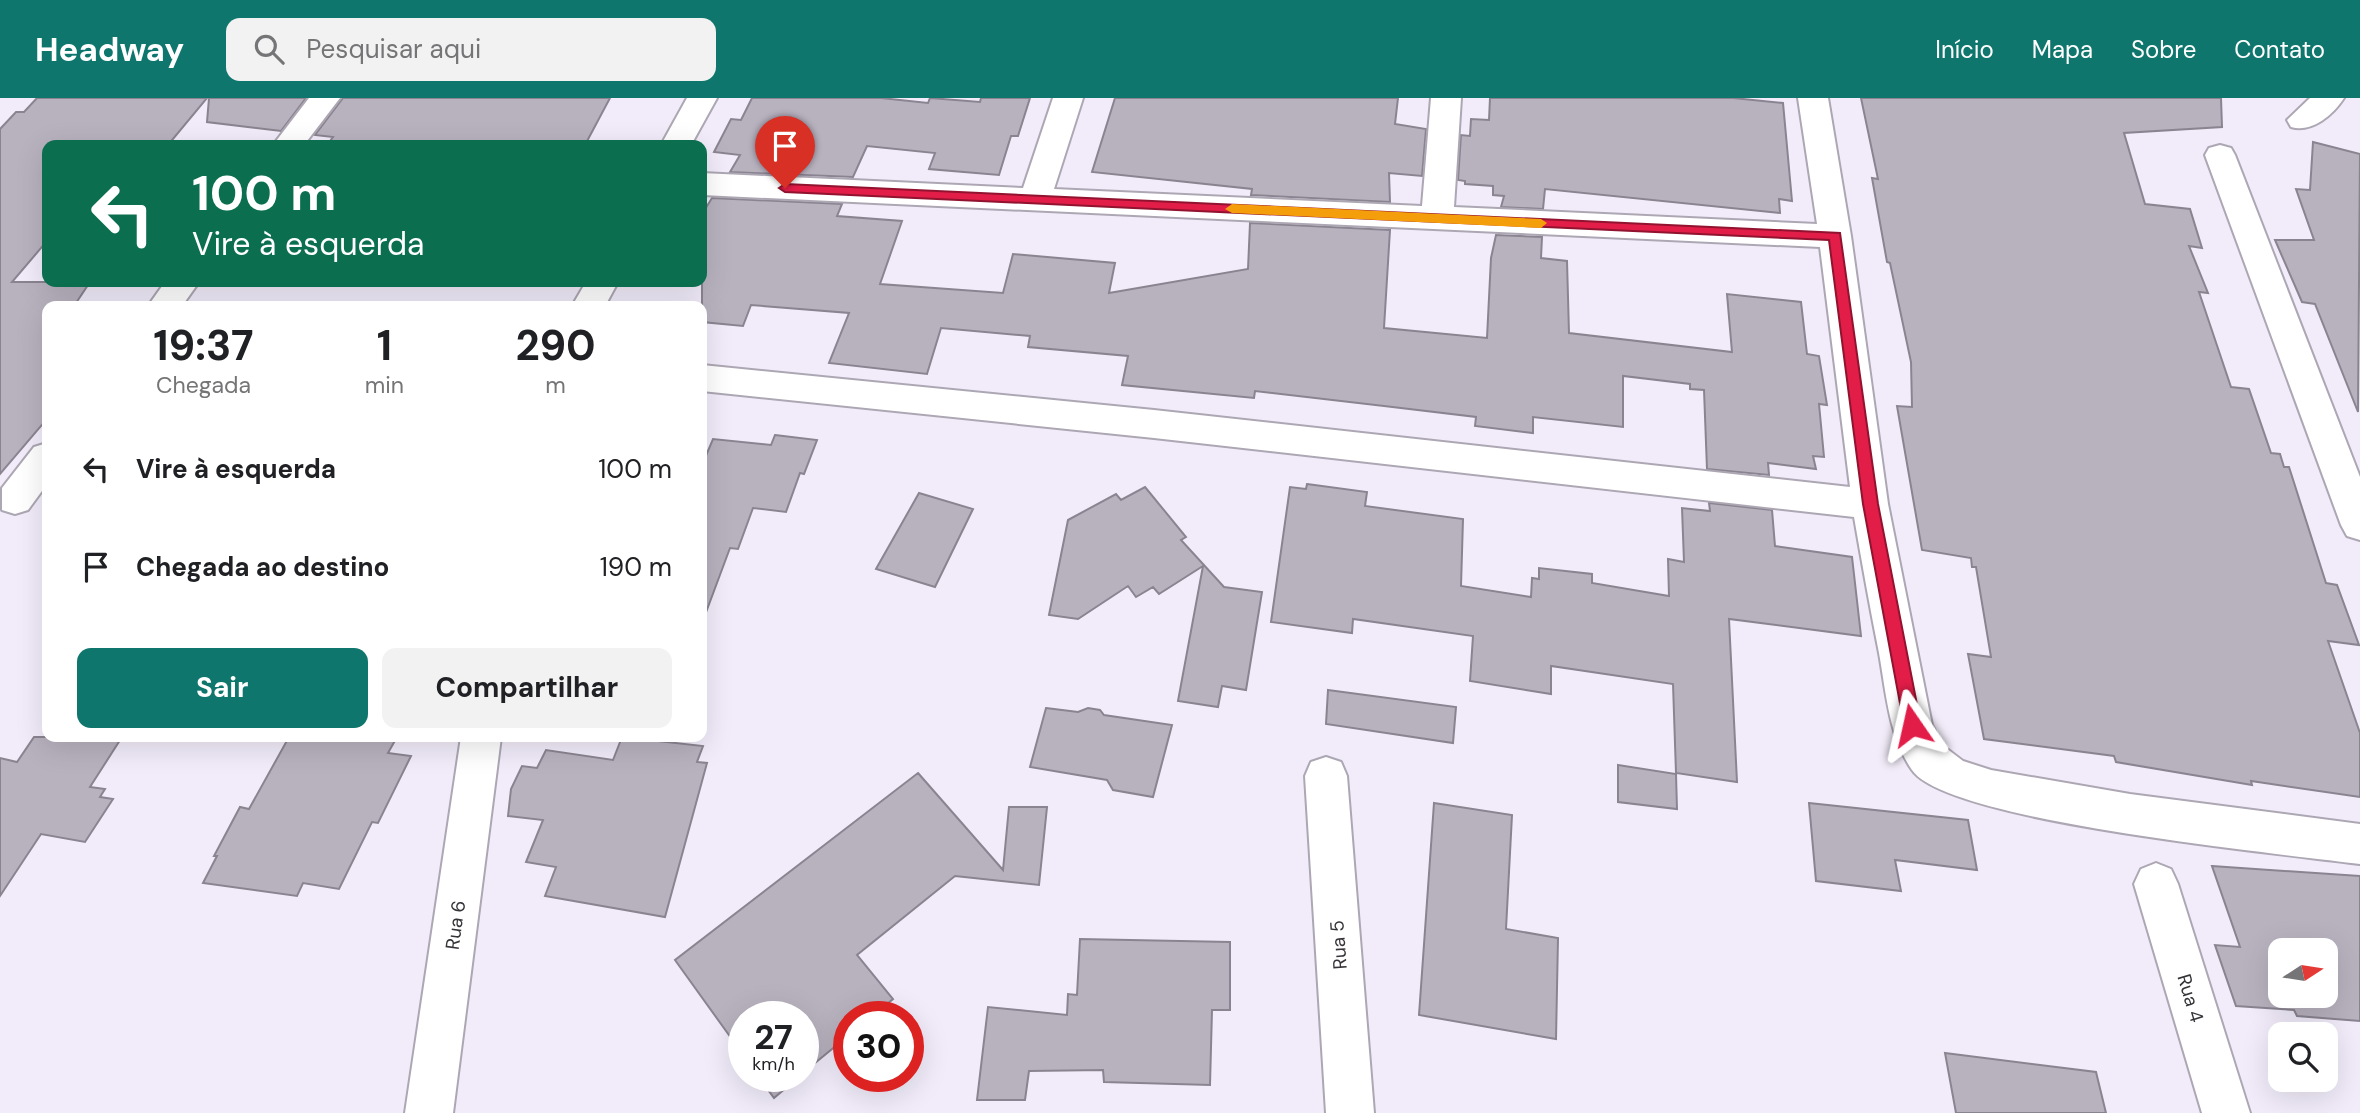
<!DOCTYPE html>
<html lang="pt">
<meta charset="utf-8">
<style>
:root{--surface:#fff;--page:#f2f2f2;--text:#202124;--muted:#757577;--accent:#0f766e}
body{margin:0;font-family:"DM Sans",sans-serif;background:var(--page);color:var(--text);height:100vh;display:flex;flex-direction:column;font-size:26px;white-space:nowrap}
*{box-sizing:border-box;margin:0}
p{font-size:23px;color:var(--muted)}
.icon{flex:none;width:38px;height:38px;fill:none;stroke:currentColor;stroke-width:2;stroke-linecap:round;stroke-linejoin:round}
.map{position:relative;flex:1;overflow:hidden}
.side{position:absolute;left:42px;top:203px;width:665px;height:441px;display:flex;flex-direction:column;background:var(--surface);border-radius:14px;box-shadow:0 7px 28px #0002}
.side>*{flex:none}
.hud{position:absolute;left:42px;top:42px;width:665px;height:147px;border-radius:14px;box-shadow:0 7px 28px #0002;background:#0b6e4f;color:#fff;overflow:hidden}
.needle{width:46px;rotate:78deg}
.buttons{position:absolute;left:2268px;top:840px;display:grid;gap:14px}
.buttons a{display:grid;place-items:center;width:70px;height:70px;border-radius:14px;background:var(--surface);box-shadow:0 7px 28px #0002;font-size:35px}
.speed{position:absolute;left:728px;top:903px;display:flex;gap:14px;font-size:35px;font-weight:700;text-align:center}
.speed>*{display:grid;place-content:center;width:91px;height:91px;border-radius:50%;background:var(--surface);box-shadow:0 7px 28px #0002;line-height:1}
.speed small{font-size:18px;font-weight:400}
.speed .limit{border:10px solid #d22;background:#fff;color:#111}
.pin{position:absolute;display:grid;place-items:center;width:60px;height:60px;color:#fff;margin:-72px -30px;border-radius:50% 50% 50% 0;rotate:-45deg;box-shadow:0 0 7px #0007}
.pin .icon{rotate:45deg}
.me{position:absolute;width:77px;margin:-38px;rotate:349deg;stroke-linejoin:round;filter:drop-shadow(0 0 5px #0008)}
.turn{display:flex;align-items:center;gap:24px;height:147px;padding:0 35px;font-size:32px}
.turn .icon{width:91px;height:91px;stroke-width:2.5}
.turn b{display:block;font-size:49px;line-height:60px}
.eta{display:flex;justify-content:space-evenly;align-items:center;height:119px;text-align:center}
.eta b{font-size:42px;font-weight:700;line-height:49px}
.cta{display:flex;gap:14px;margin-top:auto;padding:14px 35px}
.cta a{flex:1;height:80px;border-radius:14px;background:var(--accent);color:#fff;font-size:28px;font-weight:700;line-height:80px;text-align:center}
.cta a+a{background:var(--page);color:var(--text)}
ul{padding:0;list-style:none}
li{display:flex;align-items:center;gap:21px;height:98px;padding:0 35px}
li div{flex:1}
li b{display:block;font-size:26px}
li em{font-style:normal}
header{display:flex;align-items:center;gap:42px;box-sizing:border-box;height:98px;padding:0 35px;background:var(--accent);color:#fff}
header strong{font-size:33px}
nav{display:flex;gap:38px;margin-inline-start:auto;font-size:24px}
.search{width:490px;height:63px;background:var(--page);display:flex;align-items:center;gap:18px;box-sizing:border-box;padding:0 24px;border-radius:14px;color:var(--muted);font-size:26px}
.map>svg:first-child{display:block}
.building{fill:#b8b2bf;stroke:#8a8491;stroke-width:2;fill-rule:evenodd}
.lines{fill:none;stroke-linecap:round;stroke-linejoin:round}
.street-casing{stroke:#ada7b4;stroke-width:4}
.street{fill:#fff;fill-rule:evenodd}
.route{fill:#e11d48;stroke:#92132f;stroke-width:2}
.slow{fill:#f59e0b}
.labels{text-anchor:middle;stroke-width:7;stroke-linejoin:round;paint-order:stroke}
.street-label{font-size:19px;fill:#363339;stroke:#fff}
</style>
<header>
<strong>Headway</strong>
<div class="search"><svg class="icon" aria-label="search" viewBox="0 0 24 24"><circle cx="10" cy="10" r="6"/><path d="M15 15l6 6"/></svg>Pesquisar aqui</div>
<nav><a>Início</a><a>Mapa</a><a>Sobre</a><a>Contato</a></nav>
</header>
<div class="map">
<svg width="2360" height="1015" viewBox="0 0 2360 1015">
<rect width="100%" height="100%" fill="#f2ecfa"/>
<path class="building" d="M37,0H207L168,47H47V143L12,184H90L74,208H47V321L0,376V31L16,14H24Z
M209,0H306L281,33L207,24Z
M343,0H610L585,47H327L333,39L315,37Z
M752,0H881L928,5L930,0L980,4L981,0H1030L1018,38H1011L999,77L929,71L935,55L867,48L853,79L730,74L740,57L714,54L731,21L741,22Z
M1115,0H1398L1395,26L1426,31L1422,78L1389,75L1390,104L1251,97L1252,91L1092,74Z
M1490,0H1733L1783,5L1792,103L1779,101L1780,115L1545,91L1543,111L1501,109L1504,98L1493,97V88L1465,86V83L1458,82L1461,37L1470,38L1471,21L1489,22Z
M1861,0H2221L2222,29L2124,35L2145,106L2190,111L2202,150L2189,148L2208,195L2199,194L2231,289L2249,291L2271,355L2280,356L2284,369H2289L2326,485L2337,487L2359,547L2328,543L2360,635V699L2251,683L2252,687L2116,664L2114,658L1984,641L1968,556L1991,559L1976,469H1972L1971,460L1922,452L1897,308L1912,309L1911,264L1890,165L1887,164L1872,80L1878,81Z
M2313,44L2360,56L2358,314L2315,206L2302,204L2275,142H2314L2296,91L2310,92Z
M712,100L842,106L837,118L902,123L880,186L1003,195L1013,156L1115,165L1109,195L1248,171L1250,125L1390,132L1384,230L1487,240L1491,160L1496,137L1542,139L1541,160L1567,163L1569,235L1732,254L1727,196L1801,204L1807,256L1819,258L1827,307L1819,306L1824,359L1813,358L1816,371L1768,365L1769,377L1707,371L1704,292L1690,291V286L1623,278V329L1533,319V335L1475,328L1476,319L1384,308L1255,293L1254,300L1122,287L1128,258L1028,249L1030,238L941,230L927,276L829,265L849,215L751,207L743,228L702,224V116Z
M775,337L817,342L804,376L800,375L786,414L753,410L738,451L730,450L705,517L702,516V367L713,341L771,347Z
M1307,386L1367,394L1365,408L1463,421L1461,488L1531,499L1532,480L1539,481V470L1592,476V485L1669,498L1668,461L1684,464L1682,410L1710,413L1709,405L1772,412L1775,448L1852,459L1861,538L1729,521L1737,684L1676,675L1673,586L1551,568V596L1470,583L1473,538L1353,521L1352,535L1271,524L1290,389L1306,391Z
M1145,389L1186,439L1181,442L1224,489L1262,494L1246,592L1222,588L1218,609L1178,603L1203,468L1159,496L1153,489L1136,499L1128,488L1078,521L1049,517L1068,422L1116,396L1121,402Z
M919,395L973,411L935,489L876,471Z
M1328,592L1456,609L1453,645L1326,626Z
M1046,610L1078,614L1088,610L1100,612L1104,617L1172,627L1153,699L1113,692L1107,682L1030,669Z
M34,639H122L90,689L105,691L100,699L113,701L85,744L41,736L0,798V660L17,664Z
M289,639H397L388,655L411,658L378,725L372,724L339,791L303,785L297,798L203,785L217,758H214L240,709L249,711Z
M622,639L703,648L697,664L707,665L665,819L545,798L556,769L526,764L543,722L508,718L511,691L522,668L537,670L546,652L613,662Z
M1618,667L1676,676L1677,711L1618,704Z
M918,675L1003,772L1009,709H1047L1039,787L955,778L857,857L893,901L871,919H849V937L803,975V919H744V958L675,862Z
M1434,705L1512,717L1506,831L1558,840L1556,941L1419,917Z
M1809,705L1968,722L1977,772L1895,762L1901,793L1816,783Z
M2212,768L2360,778V923L2297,918L2294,912L2236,908L2215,847L2240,849ZM2280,852H2326V898H2280Z
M1080,841L1230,844V912H1212L1210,987L1104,984L1103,972L1029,973L1025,1002H977L988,909L1067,917L1068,896L1077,897Z
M1945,955L2096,974L2106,1015H1956Z
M758,978H800L774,1000Z"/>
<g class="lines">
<g class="street-casing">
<path id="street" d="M309,0H340L304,47H273Z
M687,0H717L691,47H661Z
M1053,0H1083L1054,91L1422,108L1431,0H1461L1454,109L1817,126L1798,0H1828L1851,138L1888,406L1932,627L1942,647L1963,663L1991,672L2130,696L2360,726V766C2285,756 1947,724 1912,672C1889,639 1886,594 1879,555C1870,510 1862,465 1854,419L1154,340L702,293V267L1154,312L1850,389L1820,149L702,97V75L1023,90Z
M2310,0H2344C2333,17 2312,35 2291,29L2287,22Z
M2220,47L2231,50L2235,57L2360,379V442L2347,438L2341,427L2205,57L2209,50Z
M165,184H199L182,208H148Z
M586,184H618L605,208H572Z
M47,345V386L28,412L15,416L2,412V390L34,349Z
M461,639H501L453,1015H405Z
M1326,659L1341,664L1347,678L1374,1015H1326L1305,678L1311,664Z
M2156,765L2171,771L2178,786L2250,1015H2202L2134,786L2141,771Z"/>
</g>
<use href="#street" class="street"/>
</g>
<path class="route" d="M785,86L1840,135L1878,406L1921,627L1918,633L1912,635L1906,633L1904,627L1863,406L1829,142L785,94L779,90Z"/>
<path class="slow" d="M1232,106L1541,121L1547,125L1541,130L1232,115L1225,111Z"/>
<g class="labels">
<g class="street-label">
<text transform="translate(455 827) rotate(-82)" y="7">Rua 6</text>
<text transform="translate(1338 847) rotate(-94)" y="7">Rua 5</text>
<text transform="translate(2191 900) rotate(73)" y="7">Rua 4</text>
</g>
</g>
</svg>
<div class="buttons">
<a><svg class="needle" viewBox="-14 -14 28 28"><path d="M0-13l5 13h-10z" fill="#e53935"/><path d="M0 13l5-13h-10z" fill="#757577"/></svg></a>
<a><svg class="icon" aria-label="search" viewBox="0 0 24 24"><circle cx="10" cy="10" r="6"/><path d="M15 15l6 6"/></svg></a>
</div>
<div class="speed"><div>27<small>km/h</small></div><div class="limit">30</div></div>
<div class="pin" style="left:785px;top:90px;background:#d93025"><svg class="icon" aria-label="arrive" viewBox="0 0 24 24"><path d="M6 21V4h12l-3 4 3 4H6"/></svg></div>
<svg class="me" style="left:1912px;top:627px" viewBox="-20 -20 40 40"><path d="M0-17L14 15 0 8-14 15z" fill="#e11d48" stroke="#fff" stroke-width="4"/></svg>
<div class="hud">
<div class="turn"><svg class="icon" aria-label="left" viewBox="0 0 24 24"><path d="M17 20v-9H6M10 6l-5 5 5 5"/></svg><div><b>100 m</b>Vire à esquerda</div></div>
</div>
<section class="side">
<div class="eta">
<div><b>19:37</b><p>Chegada</p></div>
<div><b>1</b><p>min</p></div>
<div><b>290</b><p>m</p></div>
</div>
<ul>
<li><svg class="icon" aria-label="left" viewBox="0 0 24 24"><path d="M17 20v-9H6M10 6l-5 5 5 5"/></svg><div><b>Vire à esquerda</b></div><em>100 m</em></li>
<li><svg class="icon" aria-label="arrive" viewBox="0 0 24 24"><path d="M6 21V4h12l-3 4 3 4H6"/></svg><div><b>Chegada ao destino</b></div><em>190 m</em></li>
</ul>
<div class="cta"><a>Sair</a><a>Compartilhar</a></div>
</section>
</div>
